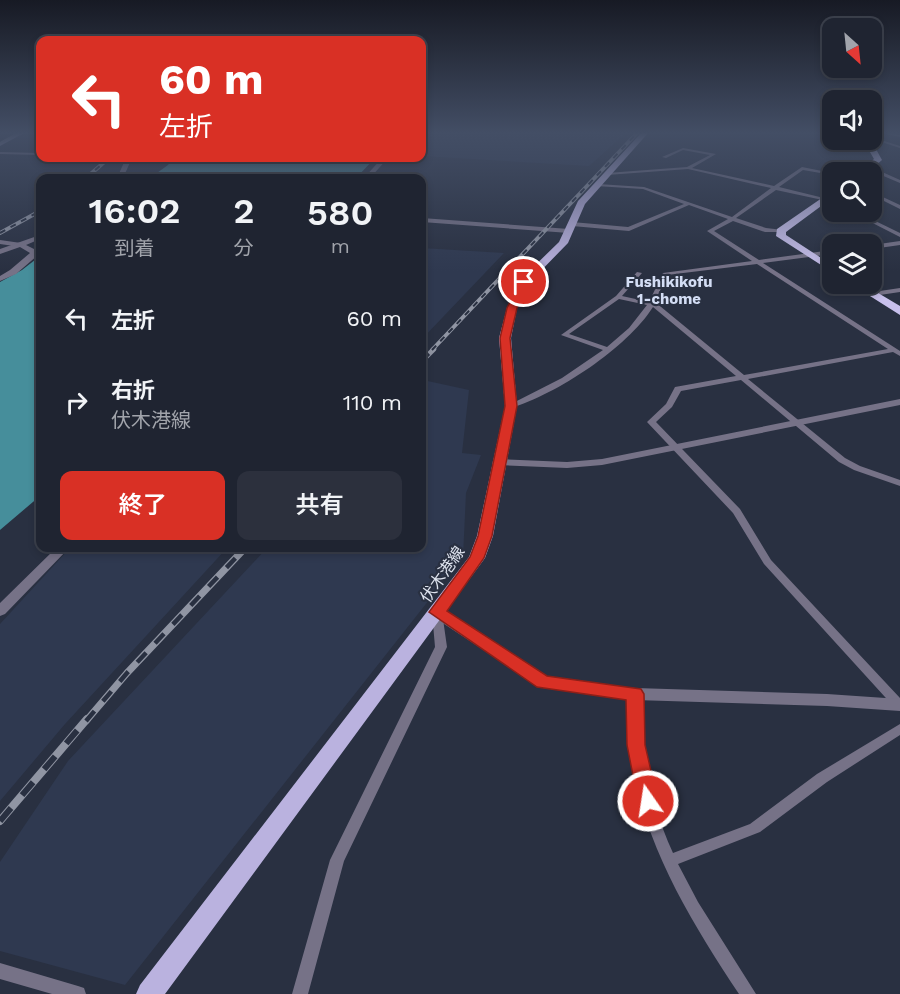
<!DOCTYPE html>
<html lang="ja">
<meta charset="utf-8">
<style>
:root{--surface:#1f2431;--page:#2c303d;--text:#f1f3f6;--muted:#a1a4ab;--line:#3c414d;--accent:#d93025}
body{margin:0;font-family:"Work Sans","Noto Sans JP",sans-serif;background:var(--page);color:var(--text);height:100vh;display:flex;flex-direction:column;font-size:22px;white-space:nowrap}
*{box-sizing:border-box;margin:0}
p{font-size:20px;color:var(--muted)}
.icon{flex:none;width:33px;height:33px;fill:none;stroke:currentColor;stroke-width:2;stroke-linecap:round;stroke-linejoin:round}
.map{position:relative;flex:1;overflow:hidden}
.panel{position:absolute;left:36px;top:174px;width:390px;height:378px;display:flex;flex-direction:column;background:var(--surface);border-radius:12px;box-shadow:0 3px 9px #0003,0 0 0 2px var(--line)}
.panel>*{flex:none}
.hud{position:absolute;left:36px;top:36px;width:390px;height:126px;border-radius:12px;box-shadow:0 3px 9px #0003,0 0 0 2px var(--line);background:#d93025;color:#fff;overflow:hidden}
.needle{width:39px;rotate:153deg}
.buttons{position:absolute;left:822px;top:18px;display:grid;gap:12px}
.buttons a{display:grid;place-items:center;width:60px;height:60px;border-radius:12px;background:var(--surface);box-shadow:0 3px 9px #0003,0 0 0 2px var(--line);font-size:30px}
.pin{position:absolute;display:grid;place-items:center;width:51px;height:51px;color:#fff;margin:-26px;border:3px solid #fff;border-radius:50%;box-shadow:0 2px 6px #0007}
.me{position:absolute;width:66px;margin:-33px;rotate:347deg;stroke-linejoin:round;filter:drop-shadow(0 0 4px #0008)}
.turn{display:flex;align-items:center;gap:21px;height:126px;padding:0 24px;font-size:27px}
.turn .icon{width:78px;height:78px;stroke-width:2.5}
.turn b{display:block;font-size:42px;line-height:51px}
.eta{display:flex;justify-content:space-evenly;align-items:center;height:102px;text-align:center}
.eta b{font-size:36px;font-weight:600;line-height:42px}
.cta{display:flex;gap:12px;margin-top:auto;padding:12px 24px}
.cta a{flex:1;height:69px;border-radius:12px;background:var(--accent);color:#fff;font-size:24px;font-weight:600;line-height:69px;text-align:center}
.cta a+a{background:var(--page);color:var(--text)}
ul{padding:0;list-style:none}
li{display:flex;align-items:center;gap:18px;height:84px;padding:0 24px}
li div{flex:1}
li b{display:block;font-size:22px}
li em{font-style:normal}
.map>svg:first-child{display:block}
.built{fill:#2f3950}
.water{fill:#468e9b}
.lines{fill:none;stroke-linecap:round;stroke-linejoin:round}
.minor{fill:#767287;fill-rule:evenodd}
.tertiary{fill:#767287;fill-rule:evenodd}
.secondary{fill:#9c96b9;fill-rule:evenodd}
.primary{fill:#bab2df;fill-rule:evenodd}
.trunk{fill:#c8c0ec;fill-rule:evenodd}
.tram{stroke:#9095a3;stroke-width:1.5}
.rail-far3-casing{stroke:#9095a3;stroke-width:4}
.rail-far2-casing{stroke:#9095a3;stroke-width:5}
.rail-far1-casing{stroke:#9095a3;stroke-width:7}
.rail-casing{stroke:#9095a3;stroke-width:8}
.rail-far3{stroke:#293041;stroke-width:2;stroke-dasharray:6;stroke-linecap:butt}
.rail-far2{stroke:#293041;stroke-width:3;stroke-dasharray:10;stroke-linecap:butt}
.rail-far1{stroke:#293041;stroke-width:4.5;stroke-dasharray:13;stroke-linecap:butt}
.rail{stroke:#293041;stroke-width:6;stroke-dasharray:17;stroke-linecap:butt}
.route{fill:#d93025;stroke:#8d1f18;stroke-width:1.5}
.labels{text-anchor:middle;stroke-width:4.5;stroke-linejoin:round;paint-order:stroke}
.far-neighbourhood-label{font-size:15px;font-weight:bold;fill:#d3ddf4;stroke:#293041}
.street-label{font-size:16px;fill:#dee3ee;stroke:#293041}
</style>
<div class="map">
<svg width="900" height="994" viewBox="0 0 900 994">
<rect width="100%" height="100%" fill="#293041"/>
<path class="built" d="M422,132H627L589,166L422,156Z
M422,248L504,253L422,339Z
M423,380L469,390L462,453L481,455L466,493L463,557L125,985L0,951V862L68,761L267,548H422Z
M70,548H227L65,724L0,801V624Z"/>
<path class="water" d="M173,158H375L356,178H150L168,165Z
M40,256V496L0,530V282L22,270Z"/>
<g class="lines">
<path class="minor" d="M881,132L900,135V137L882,133Z
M872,137L900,146V148L872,139Z
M683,148L716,154L692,168L774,186L802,167L832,173V175L803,170L779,187L832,200V202L776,190L736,218L766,228L783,230V232H765L733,221L714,231L759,260L832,250V254L763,263L900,351V356L893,352L748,379L845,458L860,466L900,480V486L854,470L839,462L741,380L681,391L672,407L656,422L740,509L771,560L900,698V709L895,708L764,564L733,513L647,422L666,404L675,387L736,376L653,307C627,348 557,394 511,408L507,406L562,378L603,350L561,335L616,296L637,272L642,273L622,296L649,302L663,273L752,261L707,231L728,219L689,205L629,231L572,226L569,224L572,222L628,227L684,204L643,189L596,186V185L598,184L644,187L732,217L771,188L688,169L607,175L605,174L607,173L687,167L710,155L683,150L666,158L662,157ZM757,264L888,349L744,375L655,302L667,275ZM619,299L647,305L629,328L607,347L569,334Z
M0,152L40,153V155L0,154Z
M100,158H109L130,161L128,162Z
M867,167H871L900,180V183L867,169Z
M872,192L900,205V209L872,195Z
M851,212H857L900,233V237Z
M422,218L569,229L572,231L569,233L422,222Z
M0,240L21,243L24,245L21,247L0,244Z
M900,241V245L872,249V245Z
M900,288V292L873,296L870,294L873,292Z
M437,608L441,609L442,612L447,647L344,861L308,994H292L330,860L435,647L432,612L433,609Z
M635,689L639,691L641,694C641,752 649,800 673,853L750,824L817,774L900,724V735L827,782L760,832L678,864L698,902L756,994H739C696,929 649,854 635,776C630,749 629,722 629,694L631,691Z
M0,963L78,986L84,988L86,994H52L0,979Z"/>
<path class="tertiary" d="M126,158H132L123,178H117Z
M382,158H388L370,178H364Z
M40,235V239L26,245L38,251V255L16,274L0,281V276L10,270L30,253L20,247L0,254V249Z
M900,399V405L602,465L567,468L498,465L492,462L498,459L567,462L602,459Z
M56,548H69L5,614L0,616V603Z
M437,607L546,677L635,688L827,694L900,699V711L827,706L635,700L543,688L538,686L432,616L430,612L432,608Z"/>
<path class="secondary" d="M18,132H26L0,146V142Z"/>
<path class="primary" d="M642,132H649L585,204L568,243L529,283L517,308L511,338L517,406L493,536L485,558L165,994H136L140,985L469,557L477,536L505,406L499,338L507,308L520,280L559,242L578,201Z"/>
<path class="trunk" d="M863,140H871L882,160L868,172H859L874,159Z
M832,191V198L786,232V235L832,265V272L776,236L777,229Z
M851,284H863L900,306V315Z"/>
<path class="tram" d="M0,143L21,132"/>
<g class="rail-far3-casing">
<path id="rail-far3" d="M86,178L109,158
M0,233L40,211
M432,350L638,132"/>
</g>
<g class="rail-far2-casing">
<path id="rail-far2" d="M422,361L434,349"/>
</g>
<g class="rail-far1-casing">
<path id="rail-far1" d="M86,721L127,673L245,548"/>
</g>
<g class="rail-casing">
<path id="rail" d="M0,821L87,719"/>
</g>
<use href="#rail-far3" class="rail-far3"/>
<use href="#rail-far2" class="rail-far2"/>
<use href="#rail-far1" class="rail-far1"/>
<use href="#rail" class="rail"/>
</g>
<linearGradient id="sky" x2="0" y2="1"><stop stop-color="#171a24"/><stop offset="0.49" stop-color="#434e65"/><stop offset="1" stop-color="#434e65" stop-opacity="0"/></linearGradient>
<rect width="900" height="271" fill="url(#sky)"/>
<path class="route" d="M521,280L529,282L517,308L510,338L517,406L492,536L484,558L447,611L547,676L641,689L644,694L645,745L658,801L655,807L648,809L641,807L638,801L627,745L626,700L537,687L429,612L470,557L478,536L505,406L500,338L507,308Z"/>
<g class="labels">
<g class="far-neighbourhood-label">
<text x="669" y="287">Fushikikofu<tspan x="669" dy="17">1-chome</tspan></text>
</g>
<g class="street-label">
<text transform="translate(442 574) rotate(-55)" y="6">伏木港線</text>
</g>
</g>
</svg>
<div class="buttons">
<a><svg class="needle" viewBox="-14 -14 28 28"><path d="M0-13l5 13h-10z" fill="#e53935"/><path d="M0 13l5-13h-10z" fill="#a1a4ab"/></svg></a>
<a><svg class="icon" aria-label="sound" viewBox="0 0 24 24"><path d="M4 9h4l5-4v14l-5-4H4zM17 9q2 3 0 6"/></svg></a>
<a><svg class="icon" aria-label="search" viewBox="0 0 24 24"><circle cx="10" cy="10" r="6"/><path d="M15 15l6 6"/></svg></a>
<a><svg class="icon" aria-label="layers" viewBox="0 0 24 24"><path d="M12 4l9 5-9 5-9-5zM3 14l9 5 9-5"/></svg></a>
</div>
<div class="pin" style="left:524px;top:282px;background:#d93025"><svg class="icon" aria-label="arrive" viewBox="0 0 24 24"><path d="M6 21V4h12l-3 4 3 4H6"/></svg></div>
<svg class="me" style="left:648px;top:801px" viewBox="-20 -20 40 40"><circle r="17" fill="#d93025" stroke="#fff" stroke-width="3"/><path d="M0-11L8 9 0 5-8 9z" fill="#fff"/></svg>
<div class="hud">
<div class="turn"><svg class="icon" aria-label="left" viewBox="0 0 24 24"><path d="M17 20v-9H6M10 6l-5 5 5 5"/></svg><div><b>60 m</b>左折</div></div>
</div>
<section class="panel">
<div class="eta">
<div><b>16:02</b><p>到着</p></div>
<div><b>2</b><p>分</p></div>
<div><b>580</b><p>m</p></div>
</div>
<ul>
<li><svg class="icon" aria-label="left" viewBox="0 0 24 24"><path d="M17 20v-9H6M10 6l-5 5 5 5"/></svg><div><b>左折</b></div><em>60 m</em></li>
<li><svg class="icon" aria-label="right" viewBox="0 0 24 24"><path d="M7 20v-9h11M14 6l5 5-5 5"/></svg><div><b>右折</b><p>伏木港線</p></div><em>110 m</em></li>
</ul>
<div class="cta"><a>終了</a><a>共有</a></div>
</section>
</div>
